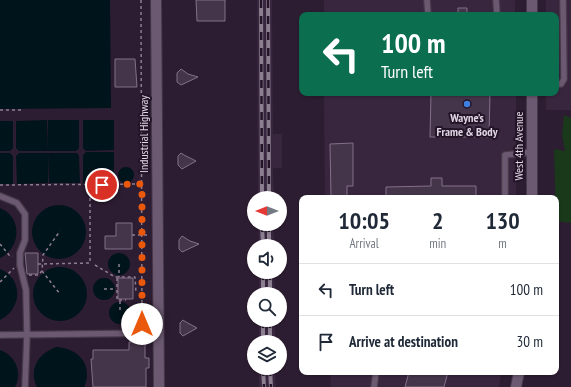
<!DOCTYPE html>
<meta charset="utf-8">
<style>
:root{--surface:#fff;--page:#f2f2f3;--text:#1f2937;--muted:#747a83;--line:#e0e1e3}
body{margin:0;font-family:"PT Sans Narrow",sans-serif;background:var(--page);color:var(--text);height:100vh;display:flex;flex-direction:column;font-size:15px;white-space:nowrap}
*{box-sizing:border-box;margin:0}
p{font-size:13px;color:var(--muted)}
.icon{flex:none;width:22px;height:22px;fill:none;stroke:currentColor;stroke-width:2;stroke-linecap:round;stroke-linejoin:round}
.map{position:relative;flex:1;overflow:hidden}
.details{position:absolute;left:299px;top:195px;width:260px;height:180px;display:flex;flex-direction:column;background:var(--surface);border-radius:8px;box-shadow:0 1px 3px #0004}
.details>*{flex:none}
.hud{position:absolute;left:299px;top:12px;width:260px;height:84px;border-radius:8px;box-shadow:0 1px 3px #0004;background:#0b6e4f;color:#fff;overflow:hidden}
.needle{width:26px;rotate:270deg}
.fabs{position:absolute;left:247px;top:191px;display:grid;gap:8px}
.fabs a{display:grid;place-items:center;width:40px;height:40px;border-radius:50%;background:var(--surface);box-shadow:0 1px 3px #0004;font-size:20px}
.pin{position:absolute;display:grid;place-items:center;width:34px;height:34px;color:#fff;margin:-17px;border:2px solid #fff;border-radius:50%;box-shadow:0 1px 4px #0007}
.me{position:absolute;width:44px;margin:-22px;rotate:0deg;stroke-linejoin:round;filter:drop-shadow(0 0 3px #0008)}
.turn{display:flex;align-items:center;gap:14px;height:84px;padding:0 16px;font-size:18px}
.turn .icon{width:52px;height:52px;stroke-width:2.5}
.turn b{display:block;font-size:28px;line-height:34px}
.eta{display:flex;justify-content:space-evenly;align-items:center;height:68px;text-align:center}
.eta b{font-size:24px;font-weight:700;line-height:28px}
ul{padding:0;list-style:none}
li{display:flex;align-items:center;gap:12px;height:52px;padding:0 16px;border-top:1px solid var(--line)}
li div{flex:1}
li b{display:block;font-size:15px}
li em{font-style:normal}
.map>svg:first-child{display:block}
.built{fill:#38263f}
.green{fill:#1a381a}
.water{fill:#00141c}
.building{fill:#45354a;stroke:#827089}
.lines{fill:none;stroke-linecap:round;stroke-linejoin:round}
.service-casing{stroke:#46394a;stroke-width:8}
.minor-casing{stroke:#46394a;stroke-width:12}
.secondary-casing{stroke:#46394a;stroke-width:12}
.path{stroke:#8d7f91;stroke-width:1.5;stroke-dasharray:3 3;stroke-linecap:butt}
.service{stroke:#6b5971;stroke-width:5.5}
.minor{stroke:#6b5971;stroke-width:10}
.secondary{stroke:#6b5971;stroke-width:10}
.rail-casing{stroke:#8c7f90;stroke-width:4}
.rail{stroke:#231428;stroke-width:2.5;stroke-dasharray:8;stroke-linecap:butt}
.route{stroke:#ea580c;stroke-width:7;stroke-dasharray:0 12.6}
.shop-dot{fill:#3f7fe0;stroke:#231428;stroke-width:1.5}
.labels{text-anchor:middle;stroke-width:4;stroke-linejoin:round;paint-order:stroke}
.poi-label{font-size:12px;font-weight:bold;fill:#e1d6e4;stroke:#231428}
.street-label{font-size:12px;fill:#e1d6e4;stroke:#231428}
</style>
<div class="map">
<svg width="571" height="387" viewBox="0 0 571 387">
<rect width="100%" height="100%" fill="#2d1d32"/>
<path class="built" d="M257,0H272L273,134H282V168H273L274,198H258Z
M324,0H515V15H324Z
M546,0H571V110H546V93H556V15H546Z
M324,93H516V198H325Z
M258,224H274V246H259Z
M259,272H274L275,294H259Z
M259,320H275V342H259Z
M259,368H275L276,387H259Z
M330,372H501L499,387H331Z"/>
<path class="green" d="M564,115L571,118V223L556,221L554,149L565,151L562,135Z"/>
<path class="water" d="M0,0H110L111,108L0,109Z
M47,120L48,151H19L16,148V121Z
M48,120H79V148L76,151H48Z
M83,120H114V150L86,151L83,148Z
M0,121H13V148L10,151H0Z
M86,152H114V183H83V155Z
M0,153H10L13,156V184H0Z
M19,153H48V183L17,184L16,156Z
M48,153H77L79,156L80,183H49Z
M118 175a8 8 0 1 1 16 0a8 8 0 1 1-16 0Z
M32 232a27 27 0 1 1 54 0a27 27 0 1 1-54 0Z
M0,208C23,217 21,248 0,258Z
M108 264a11 11 0 1 1 22 0a11 11 0 1 1-22 0Z
M33 294a27 27 0 1 1 54 0a27 27 0 1 1-54 0Z
M0,269C24,279 22,309 0,320Z
M93 289a11 11 0 1 1 22 0a11 11 0 1 1-22 0Z
M109 313a11 11 0 1 1 22 0a11 11 0 1 1-22 0Z
M56,347C78,348 94,365 84,387H37C28,369 39,353 56,347Z
M0,350C15,355 23,372 15,387H0Z"/>
<path class="building" d="M196,0H225V21H197Z
M458,8H467V15H458Z
M115,59H135L137,87H115Z
M181,69L188,74L198,77L181,85L177,82V73Z
M431,93H490L489,137H430Z
M353,143V186H347V198H331L330,144Z
M181,153L184,155L196,161L182,169L178,165V156Z
M431,178H442V186H476V198H386V187L431,186Z
M116,223H132V249H105V236H116Z
M182,236L190,241L199,244L182,252L179,249V240Z
M25,253H38V274H27Z
M118,278H133V299H118Z
M183,320L186,322L197,328L183,336L180,333V323Z
M129,342H145V358H149V368H146V387H93L91,359H93V350H129Z
M409,372H448L444,387H405Z"/>
<g class="lines">
<g class="service-casing">
<path id="service" d="M427,0L428,15
M496,0L497,15
M556,84H561L564,79L563,0
M0,196L17,203L25,214V240L20,253V265L26,290L27,334L25,387
M505,198V155L532,152
M0,335L158,333
M374,387L376,372"/>
</g>
<g class="minor-casing">
<path id="minor" d="M156,0L159,387"/>
</g>
<g class="secondary-casing">
<path id="secondary" d="M532,0V15
M532,93V198
M516,387L519,372"/>
</g>
<path class="path" d="M141,0L142,326
M0,110H21
M0,185L142,184
M132,235H148
M0,244L9,255L13,256
M38,264L90,263V185
M119,264V277
M95,265L115,277H135L136,293
M42,271L60,294
M29,275H38L42,271L43,255L60,231
M117,278V300H126
M0,282L14,268
M104,289H116
M120,301V313"/>
<use href="#service" class="service"/>
<use href="#minor" class="minor"/>
<use href="#secondary" class="secondary"/>
<g class="rail-casing">
<path id="rail" d="M261,0L262,198
M268,0L269,198
M262,224L263,246
M269,224V246
M263,272V294
M270,272V294
M263,320V342
M270,320V342
M263,368L264,387
M270,368L271,387"/>
</g>
<use href="#rail" class="rail"/>
</g>
<g class="lines">
<path class="route" d="M102,185L142,184V324"/>
</g>
<circle class="shop-dot" cx="467" cy="104" r="4"/>
<g class="labels">
<g class="poi-label">
<text x="467" y="122">Wayne’s<tspan x="467" dy="14">Frame &amp; Body</tspan></text>
</g>
<g class="street-label">
<text transform="translate(144 134) rotate(-90)" y="4">Industrial Highway</text>
<text transform="translate(519 146) rotate(-90)" y="4">West 4th Avenue</text>
</g>
</g>
</svg>
<div class="fabs">
<a><svg class="needle" viewBox="-14 -14 28 28"><path d="M0-13l5 13h-10z" fill="#e53935"/><path d="M0 13l5-13h-10z" fill="#747a83"/></svg></a>
<a><svg class="icon" aria-label="sound" viewBox="0 0 24 24"><path d="M4 9h4l5-4v14l-5-4H4zM17 9q2 3 0 6"/></svg></a>
<a><svg class="icon" aria-label="search" viewBox="0 0 24 24"><circle cx="10" cy="10" r="6"/><path d="M15 15l6 6"/></svg></a>
<a><svg class="icon" aria-label="layers" viewBox="0 0 24 24"><path d="M12 4l9 5-9 5-9-5zM3 14l9 5 9-5"/></svg></a>
</div>
<div class="pin" style="left:102px;top:185px;background:#d93025"><svg class="icon" aria-label="arrive" viewBox="0 0 24 24"><path d="M6 21V4h12l-3 4 3 4H6"/></svg></div>
<svg class="me" style="left:142px;top:324px" viewBox="-20 -20 40 40"><circle r="19" fill="#fff"/><path d="M0-13L10 11 0 6-10 11z" fill="#ea580c"/></svg>
<div class="hud">
<div class="turn"><svg class="icon" aria-label="left" viewBox="0 0 24 24"><path d="M17 20v-9H6M10 6l-5 5 5 5"/></svg><div><b>100 m</b>Turn left</div></div>
</div>
<section class="details">
<div class="eta">
<div><b>10:05</b><p>Arrival</p></div>
<div><b>2</b><p>min</p></div>
<div><b>130</b><p>m</p></div>
</div>
<ul>
<li><svg class="icon" aria-label="left" viewBox="0 0 24 24"><path d="M17 20v-9H6M10 6l-5 5 5 5"/></svg><div><b>Turn left</b></div><em>100 m</em></li>
<li><svg class="icon" aria-label="arrive" viewBox="0 0 24 24"><path d="M6 21V4h12l-3 4 3 4H6"/></svg><div><b>Arrive at destination</b></div><em>30 m</em></li>
</ul>
</section>
</div>
